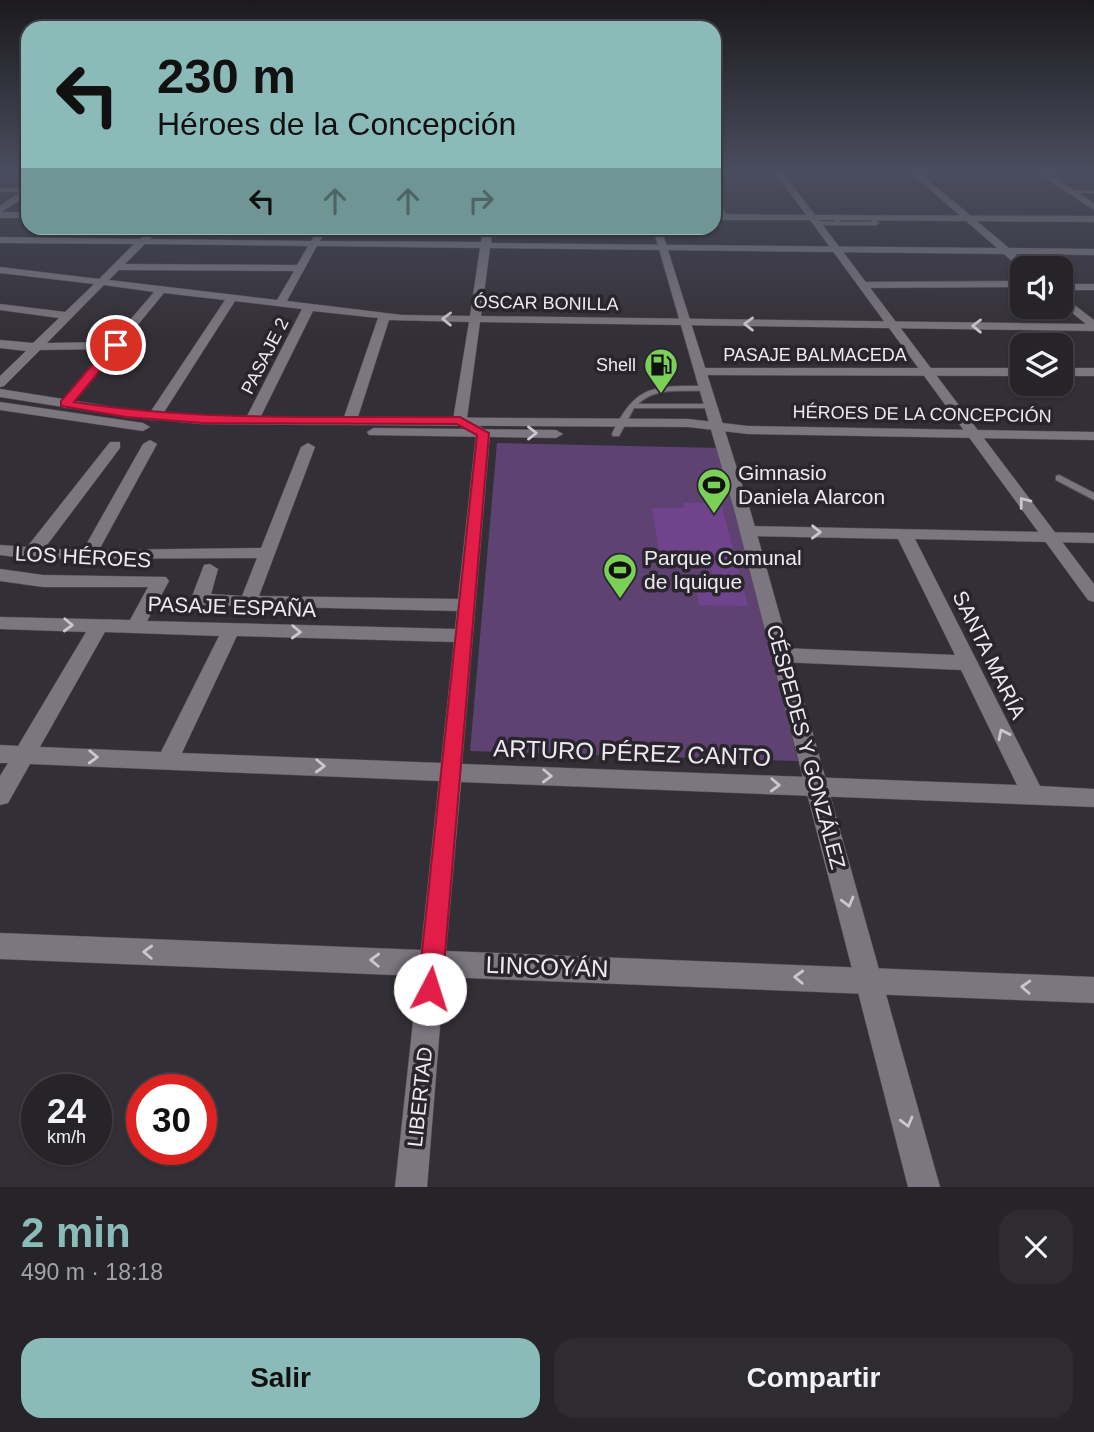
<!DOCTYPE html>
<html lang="es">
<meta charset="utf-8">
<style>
:root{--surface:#262329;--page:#2e2b31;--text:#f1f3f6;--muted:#a4a4a8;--line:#424046;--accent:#8bbbb9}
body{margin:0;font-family:Helvetica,sans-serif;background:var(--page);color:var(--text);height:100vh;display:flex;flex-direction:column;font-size:26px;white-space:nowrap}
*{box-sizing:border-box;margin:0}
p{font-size:23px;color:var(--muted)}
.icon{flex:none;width:38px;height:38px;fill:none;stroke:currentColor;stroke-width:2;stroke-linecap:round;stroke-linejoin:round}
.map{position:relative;height:1187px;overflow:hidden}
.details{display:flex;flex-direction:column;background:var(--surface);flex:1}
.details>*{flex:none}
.top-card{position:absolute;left:21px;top:21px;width:700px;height:214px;border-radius:21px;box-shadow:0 2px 5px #0004,0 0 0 2px var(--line);background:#8bbbb9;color:#111;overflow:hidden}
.fabs{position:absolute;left:1010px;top:256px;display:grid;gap:14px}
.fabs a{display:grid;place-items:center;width:63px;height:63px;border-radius:14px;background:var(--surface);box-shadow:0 2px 5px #0004,0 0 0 2px var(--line);font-size:35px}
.speed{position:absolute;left:21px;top:1074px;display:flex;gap:14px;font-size:35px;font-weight:700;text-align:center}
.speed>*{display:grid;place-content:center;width:91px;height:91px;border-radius:50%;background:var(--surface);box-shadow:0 2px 5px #0004,0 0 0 2px var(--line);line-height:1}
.speed small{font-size:18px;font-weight:400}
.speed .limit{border:10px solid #d22;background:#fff;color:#111}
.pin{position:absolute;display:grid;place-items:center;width:60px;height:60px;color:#fff;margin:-30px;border:4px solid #fff;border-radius:50%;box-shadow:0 2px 7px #0007}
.me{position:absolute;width:77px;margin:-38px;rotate:5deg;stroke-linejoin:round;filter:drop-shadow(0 0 5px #0008)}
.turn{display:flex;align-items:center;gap:24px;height:147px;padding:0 21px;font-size:32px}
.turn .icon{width:91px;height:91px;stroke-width:2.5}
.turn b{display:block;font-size:49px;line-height:60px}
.lanes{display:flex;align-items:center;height:66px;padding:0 21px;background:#0003;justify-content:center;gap:35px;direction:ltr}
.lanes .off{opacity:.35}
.round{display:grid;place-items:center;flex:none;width:74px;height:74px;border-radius:21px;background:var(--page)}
.headline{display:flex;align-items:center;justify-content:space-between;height:119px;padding:0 21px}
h1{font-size:42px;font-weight:800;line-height:52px;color:var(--accent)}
.action{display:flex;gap:14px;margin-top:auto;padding:14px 21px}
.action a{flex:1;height:80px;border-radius:21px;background:var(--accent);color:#111;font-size:28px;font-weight:800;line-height:80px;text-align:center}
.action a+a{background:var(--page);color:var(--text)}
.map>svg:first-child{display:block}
.green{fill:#5e4271}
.building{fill:#70448c}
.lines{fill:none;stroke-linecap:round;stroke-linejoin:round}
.service-casing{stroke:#524e54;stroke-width:2}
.minor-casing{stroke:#524e54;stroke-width:1}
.tertiary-casing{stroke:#524e54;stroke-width:1}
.secondary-casing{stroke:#524e54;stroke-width:1}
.service{fill:#7b767f;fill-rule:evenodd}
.minor{fill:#7b767f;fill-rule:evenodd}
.tertiary{fill:#7b767f;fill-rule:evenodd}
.secondary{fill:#7b767f;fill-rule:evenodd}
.oneway{stroke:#cbc7cd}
.route{fill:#e11d48;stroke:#92132f;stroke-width:2}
.labels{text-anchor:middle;stroke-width:7;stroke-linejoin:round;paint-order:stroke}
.far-street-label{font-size:18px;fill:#edeaef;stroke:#29252d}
.far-poi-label{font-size:18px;fill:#edeaef;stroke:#29252d;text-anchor:end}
.poi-label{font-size:21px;fill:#edeaef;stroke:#29252d;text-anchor:start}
.street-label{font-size:21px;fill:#edeaef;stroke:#29252d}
.near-street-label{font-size:24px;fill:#edeaef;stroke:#29252d}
</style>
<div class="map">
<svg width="1094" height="1187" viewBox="0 0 1094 1187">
<rect width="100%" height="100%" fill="#332f37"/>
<path class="green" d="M497,443L720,448L798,761L470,751Z"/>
<path class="building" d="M683,503H721L748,606L699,605L695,583H714L707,551L659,550L652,508H684Z"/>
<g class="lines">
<g class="service-casing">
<path id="service" d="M1072,191H1094V193H1070Z
M836,216L841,222H872L869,218L872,216L879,223L876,225H816L813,223L816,221L835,222L833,218Z
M707,386L711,388L710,390C685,393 658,385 638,404H712L716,406L715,408H634L619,436H613L612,434C636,383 655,386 707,386Z
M1059,475L1094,493V500L1056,480V476Z"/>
</g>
<g class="minor-casing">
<path id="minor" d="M771,170H1094V173H1048L1094,203V210L1038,173H920L1009,248L1094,249V255L1015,254L1031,268L1022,270L1004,254L490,248L481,316L1086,324L1060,303V294L1094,320V331L480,322L467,418L490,433L462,764L1017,785L961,670L781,662L774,660L772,655L774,650L781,648L955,655L898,539L748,536L740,531L748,526L1094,533V543L915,539L1040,786L1094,789V807L461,782L446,951L1094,977V1003L444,977L427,1187H395L418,976L0,959V933L421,950L439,781L30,764L8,803L0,805V776L8,763H0V745L18,746L86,632L0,629V617L130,620L148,587H43L0,581V569L43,575L166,577L169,581L147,621L455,629L457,611L200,605L191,599L204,565L210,564L218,569L211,594L242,596L257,558L31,559L0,555V545L27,547L110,442H120V448L44,549L83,550L143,444L150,440L157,444L99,550L261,548L301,447L308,443L315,447L259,596L458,599L476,435L453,420L469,322L389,320L357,420L350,424L343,420L378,318L313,311L259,420L252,424L245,420L302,309L235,301L159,420H149L147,417L225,300L164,293L70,407L65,408L58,404L105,349L40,350L4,386L0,387V376L26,351L0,348V340L33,343L59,318L0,310V304L65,312L94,284L0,273V267L99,279L134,244L0,243V237L140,239L151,228H160L150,239L311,241L319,228H327L320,241L481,242L484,228H492L491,243L997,248L911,173L775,172ZM145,244L308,246L297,265L125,264ZM317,246L480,248L470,316L402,315L287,301ZM119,270L294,271L277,300L109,280ZM104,285L154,292L111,342L47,343ZM105,632L219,636L161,752L40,747ZM237,636L454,642L441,763L182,753Z
M0,188H28V195L0,213V206L20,192H0Z
M714,194L718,196L728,219L721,217L714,204Z
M1022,281V287L863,288L858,285L863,282Z
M1060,284H1094V290H1060Z
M702,368H1022V376L698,375L696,372Z
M1060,368H1094V376H1060Z"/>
</g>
<g class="tertiary-casing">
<path id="tertiary" d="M773,170H781L815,215L1094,216V222L819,220L1094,584V602L1088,600L810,220H714V214L806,215Z
M0,212H28V218H0Z
M653,228H661L751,513L940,1187H908L735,513Z"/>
</g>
<g class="secondary-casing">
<path id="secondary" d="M0,389L126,409L202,416L688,419L748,426L1094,432V440L748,434L688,427L202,424L126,417L0,397Z
M0,402L143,423L150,427L143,431L0,410Z
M374,428L556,430L563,434L556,438L369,435L367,432Z"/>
</g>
<use href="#service" class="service"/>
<use href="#minor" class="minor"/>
<use href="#tertiary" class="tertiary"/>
<use href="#secondary" class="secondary"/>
</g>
<defs><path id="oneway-chevron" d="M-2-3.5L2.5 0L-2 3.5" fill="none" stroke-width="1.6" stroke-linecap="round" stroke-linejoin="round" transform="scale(1.75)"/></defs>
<g class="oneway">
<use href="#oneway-chevron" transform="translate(447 319) rotate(-179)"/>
<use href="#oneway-chevron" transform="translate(749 324) rotate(-179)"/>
<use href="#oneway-chevron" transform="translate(977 326) rotate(-179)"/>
<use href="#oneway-chevron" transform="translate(532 433)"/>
<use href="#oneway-chevron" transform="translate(1024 502) rotate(-127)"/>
<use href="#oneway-chevron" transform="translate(816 532) rotate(1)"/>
<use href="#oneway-chevron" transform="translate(68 625) rotate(2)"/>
<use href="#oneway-chevron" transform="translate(296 632) rotate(2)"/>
<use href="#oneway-chevron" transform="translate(1003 734) rotate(-116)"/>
<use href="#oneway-chevron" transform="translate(93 757) rotate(2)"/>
<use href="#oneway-chevron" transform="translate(320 766) rotate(2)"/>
<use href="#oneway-chevron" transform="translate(547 776) rotate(2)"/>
<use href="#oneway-chevron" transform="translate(775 785) rotate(2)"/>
<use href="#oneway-chevron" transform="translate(848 902) rotate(75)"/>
<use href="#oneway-chevron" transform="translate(148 952) rotate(-178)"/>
<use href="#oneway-chevron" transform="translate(375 960) rotate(-178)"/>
<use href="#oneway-chevron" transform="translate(799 977) rotate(-178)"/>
<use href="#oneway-chevron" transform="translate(1026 987) rotate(-177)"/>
<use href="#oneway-chevron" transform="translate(907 1122) rotate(75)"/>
</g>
<linearGradient id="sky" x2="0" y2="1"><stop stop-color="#1c1a1e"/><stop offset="0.51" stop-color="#4a4d5e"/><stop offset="1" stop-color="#4a4d5e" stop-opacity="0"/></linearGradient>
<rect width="1094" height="336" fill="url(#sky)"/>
<path class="route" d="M116,341L121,345L74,402C202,422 331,416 460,417L489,433L442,989L439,997L430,1001L422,997L418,989L477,435L457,424L202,423L126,417L61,406V401L112,342Z"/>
<defs>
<g id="fuel-pin" transform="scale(1.75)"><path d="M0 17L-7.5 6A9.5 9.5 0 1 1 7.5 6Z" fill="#7bd156" stroke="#29252d"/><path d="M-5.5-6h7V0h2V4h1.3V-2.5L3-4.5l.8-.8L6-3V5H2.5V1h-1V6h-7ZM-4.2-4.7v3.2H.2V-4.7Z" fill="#111"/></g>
<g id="stadium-pin" transform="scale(1.75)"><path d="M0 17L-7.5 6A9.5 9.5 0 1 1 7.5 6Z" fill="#7bd156" stroke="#29252d"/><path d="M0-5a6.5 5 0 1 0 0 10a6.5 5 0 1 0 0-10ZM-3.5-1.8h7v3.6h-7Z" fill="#111"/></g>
</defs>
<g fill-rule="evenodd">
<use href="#fuel-pin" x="661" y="365"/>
<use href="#stadium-pin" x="714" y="485"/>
<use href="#stadium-pin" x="620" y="570"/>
</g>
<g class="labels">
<g class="far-street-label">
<text transform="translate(546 303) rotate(1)" y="6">ÓSCAR BONILLA</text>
<text x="815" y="361">PASAJE BALMACEDA</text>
<text transform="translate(265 356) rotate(-63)" y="6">PASAJE 2</text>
<text transform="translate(922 414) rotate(1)" y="6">HÉROES DE LA CONCEPCIÓN</text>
</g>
<g class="far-poi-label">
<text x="636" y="371">Shell</text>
</g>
<g class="poi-label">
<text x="738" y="480">Gimnasio<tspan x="738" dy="24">Daniela Alarcon</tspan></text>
<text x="644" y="565">Parque Comunal<tspan x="644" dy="24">de Iquique</tspan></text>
</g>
<g class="street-label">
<text transform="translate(83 557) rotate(3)" y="7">LOS HÉROES</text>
<text transform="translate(232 607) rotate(2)" y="7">PASAJE ESPAÑA</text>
<text transform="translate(989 655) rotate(64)" y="7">SANTA MARÍA</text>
<text transform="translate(806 747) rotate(75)" y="7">CÉSPEDES Y GONZÁLEZ</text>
<text transform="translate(420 1097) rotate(-84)" y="7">LIBERTAD</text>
</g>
<g class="near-street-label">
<text transform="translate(632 753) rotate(2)" y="8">ARTURO PÉREZ CANTO</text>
<text transform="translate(547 967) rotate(2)" y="8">LINCOYÁN</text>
</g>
</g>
</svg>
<div class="fabs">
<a><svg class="icon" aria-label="sound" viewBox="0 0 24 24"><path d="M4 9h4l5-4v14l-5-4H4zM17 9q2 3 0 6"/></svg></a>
<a><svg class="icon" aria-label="layers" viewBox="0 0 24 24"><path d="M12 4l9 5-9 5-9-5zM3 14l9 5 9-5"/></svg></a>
</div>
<div class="speed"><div>24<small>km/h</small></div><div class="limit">30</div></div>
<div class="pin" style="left:116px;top:345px;background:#d93025"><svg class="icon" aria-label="arrive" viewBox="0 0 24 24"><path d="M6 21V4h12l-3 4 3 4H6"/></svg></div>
<svg class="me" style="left:430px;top:989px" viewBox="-20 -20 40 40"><circle r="19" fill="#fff"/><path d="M0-13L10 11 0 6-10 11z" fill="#e11d48"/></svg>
<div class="top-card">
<div class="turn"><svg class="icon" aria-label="left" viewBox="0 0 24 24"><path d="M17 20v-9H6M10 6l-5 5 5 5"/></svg><div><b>230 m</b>Héroes de la Concepción</div></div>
<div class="lanes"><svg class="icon" aria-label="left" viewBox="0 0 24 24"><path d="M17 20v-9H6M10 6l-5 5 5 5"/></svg><svg class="icon off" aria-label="ahead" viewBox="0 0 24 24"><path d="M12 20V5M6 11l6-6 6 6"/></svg><svg class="icon off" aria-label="ahead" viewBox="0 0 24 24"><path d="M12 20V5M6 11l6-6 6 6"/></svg><svg class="icon off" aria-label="right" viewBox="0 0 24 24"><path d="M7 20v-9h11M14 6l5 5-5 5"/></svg></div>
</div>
</div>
<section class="details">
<div class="headline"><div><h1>2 min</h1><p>490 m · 18:18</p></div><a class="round"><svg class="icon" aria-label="close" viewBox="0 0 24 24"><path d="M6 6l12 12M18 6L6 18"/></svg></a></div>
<div class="action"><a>Salir</a><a>Compartir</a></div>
</section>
